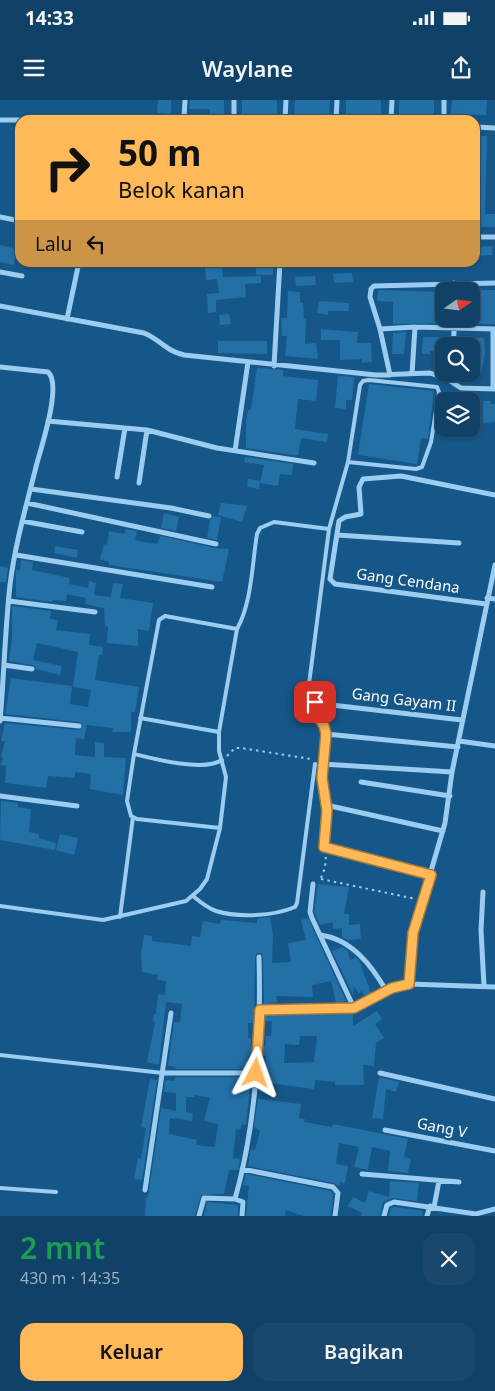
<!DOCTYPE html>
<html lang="id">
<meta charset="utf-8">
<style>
:root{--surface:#104166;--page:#19486c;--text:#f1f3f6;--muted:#9cafbf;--line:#305a7a;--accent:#ffb959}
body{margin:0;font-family:"Noto Sans",sans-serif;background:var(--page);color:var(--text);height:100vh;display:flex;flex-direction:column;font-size:19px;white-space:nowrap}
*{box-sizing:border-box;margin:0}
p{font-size:16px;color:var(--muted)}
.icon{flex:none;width:28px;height:28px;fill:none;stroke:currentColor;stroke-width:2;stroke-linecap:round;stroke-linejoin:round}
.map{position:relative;height:1116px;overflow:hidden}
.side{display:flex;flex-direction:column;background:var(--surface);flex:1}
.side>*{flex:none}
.guide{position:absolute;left:15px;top:15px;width:465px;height:152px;border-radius:15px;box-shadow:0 1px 4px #0004,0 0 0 1px var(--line);background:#ffb959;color:#111;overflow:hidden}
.needle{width:32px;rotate:76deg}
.buttons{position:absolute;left:435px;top:182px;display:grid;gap:10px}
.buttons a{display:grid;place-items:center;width:45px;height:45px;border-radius:10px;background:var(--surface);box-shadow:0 1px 4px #0004,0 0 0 1px var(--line);font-size:25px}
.pin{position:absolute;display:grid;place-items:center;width:42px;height:42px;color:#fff;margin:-21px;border-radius:10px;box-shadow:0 2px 8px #0006}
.me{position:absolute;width:55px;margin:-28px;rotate:4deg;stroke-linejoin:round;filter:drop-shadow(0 0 4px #0008)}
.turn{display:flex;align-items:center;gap:18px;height:105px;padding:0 20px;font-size:22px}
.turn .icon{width:65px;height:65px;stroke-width:2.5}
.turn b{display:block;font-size:35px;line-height:42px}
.then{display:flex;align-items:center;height:48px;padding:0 20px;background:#0003;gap:10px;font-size:19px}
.round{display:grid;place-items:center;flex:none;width:52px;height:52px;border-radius:15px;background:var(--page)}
.summary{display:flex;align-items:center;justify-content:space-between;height:85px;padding:0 20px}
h1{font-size:30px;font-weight:600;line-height:38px;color:#1e9e55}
.button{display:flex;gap:10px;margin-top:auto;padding:10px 20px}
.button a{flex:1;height:58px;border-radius:15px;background:var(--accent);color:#111;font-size:20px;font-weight:600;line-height:58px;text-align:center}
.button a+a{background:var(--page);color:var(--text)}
.status{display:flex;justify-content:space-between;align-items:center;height:35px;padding:0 25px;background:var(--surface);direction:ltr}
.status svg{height:14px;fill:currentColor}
header{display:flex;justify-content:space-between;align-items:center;height:65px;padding:0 20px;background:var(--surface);font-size:22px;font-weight:600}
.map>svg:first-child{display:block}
.building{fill:#2370a7;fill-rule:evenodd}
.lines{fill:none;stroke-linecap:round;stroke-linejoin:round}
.path{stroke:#9cccef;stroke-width:2;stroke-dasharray:2.5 4;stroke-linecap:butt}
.service{stroke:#9cccef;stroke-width:4}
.minor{stroke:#9cccef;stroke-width:5}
.route-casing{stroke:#a6783a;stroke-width:12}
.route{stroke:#ffb959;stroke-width:9}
.labels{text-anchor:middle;stroke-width:5;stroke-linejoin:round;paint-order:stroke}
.street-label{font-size:15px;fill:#fff;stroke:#155788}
</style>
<div class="status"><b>14:33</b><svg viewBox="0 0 49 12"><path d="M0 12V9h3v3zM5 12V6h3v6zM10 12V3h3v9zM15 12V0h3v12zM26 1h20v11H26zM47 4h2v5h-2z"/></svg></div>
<header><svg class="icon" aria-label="menu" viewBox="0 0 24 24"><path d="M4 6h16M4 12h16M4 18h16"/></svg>Waylane<svg class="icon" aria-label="share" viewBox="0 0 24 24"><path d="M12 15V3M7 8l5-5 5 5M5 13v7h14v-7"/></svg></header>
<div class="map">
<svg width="495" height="1116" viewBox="0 0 495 1116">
<rect width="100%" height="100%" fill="#155788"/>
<path class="building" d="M158,0H171V14L157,13Z
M190,0H224V20H210V9H189Z
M242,0H277V20H242Z
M295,0H330L329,20H294Z
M346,0H381V20H346Z
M399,0H434V15L399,14Z
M452,0H487L486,15L451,14Z
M475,36H487L485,114H495V127H475Z
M0,145L16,149L14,165L0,162Z
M493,146L492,155L475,156V147Z
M222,166L223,177L261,176V183L245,184L246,197L216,200V212L208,213L207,194L219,193L217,179L206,180L205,168Z
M256,166H273V175H256Z
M352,173L353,182L334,183L333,174Z
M315,176L316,185L296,186L295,177Z
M378,190L443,192L444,223L393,224V202L377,201Z
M471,190H495V224H471Z
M288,191L300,192V203H303L304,219H306L305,244L316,243L318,259L285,256L287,236H282L281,218H287Z
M319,201L349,203V211H328V215L317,213Z
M229,214L231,224L220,225L219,215Z
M321,229L358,232L357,243H371L372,262L362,263V259L340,260V240H321Z
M406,232L404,254H392L393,233Z
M423,237H445L444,251H430V254H422Z
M460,237L484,238L485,253L481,274H474V246H460Z
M218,241H267V254L218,253Z
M257,268L283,270V276L318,280L316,301L298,299L295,329L328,334L327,342L301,338L298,355H294L246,348V320L248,310H251Z
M338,276L354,277L352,300H346V309L335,308Z
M369,284L434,291L428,339L421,338L417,364L358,355Z
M442,296L444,297V322H438Z
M483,301H491V304H495V322L483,323Z
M245,357L293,364L292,375L280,374L278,386L260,383L264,365L244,362Z
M248,379L260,381L259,389L247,387Z
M221,403L247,406L242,422L218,415Z
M164,413L179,417L176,431L161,428Z
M213,416L221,417L217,440L207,438L210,420Z
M126,429L137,431L135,440L143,442L157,444L161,436L215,448L229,449L222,482L109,465V462L100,459L104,444L107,445L109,431L124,434Z
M55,446L78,450L77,458L54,453Z
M21,460L33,462L32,470L70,478L69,484L88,488L89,481L96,483L94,495L111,497L113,483L123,484L120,498L153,503L149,531L138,529V546L107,543L108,527L105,526L104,508L85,504L86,498L67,494L66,501L53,500L52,502L16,497V470H20Z
M0,466L8,468L6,482H0Z
M12,506L51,511L50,519L58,520L56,530L90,534L89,545L103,547L102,555H99L95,580L139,587L135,612H131V632H112L113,628L87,625L84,639L76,638L75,655L95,657V642L104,643V657L126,658L123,695L90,689L91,674L75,672V678L48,676L46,688L5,683L6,666L1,665L3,657H1L5,641H1L5,623L79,630L83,626L79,622L5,614L11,578L72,586L70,604L88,607L91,590L73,587L78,552L37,543L33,560L62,566L60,575L36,569L33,565L9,561L12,539Z
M1,701L18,703V707L31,709L29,732L39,734V738L56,743L55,750L0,740Z
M60,734L78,738L74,755L56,750Z
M318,784L349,787L344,814H349V825L360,824L361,839L348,840L342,837V828L333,829V822L320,825L314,812Z
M270,817L273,835L272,863L291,862L288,843L306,840L301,820L308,818L346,901L336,903L331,881L312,885L313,897L276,896L277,902L264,904L263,857L262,853H257L255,857L254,923H248V938H251V947H253L251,969H175L176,967L168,966L174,922H180L182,904L166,902L159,965L147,962L155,922H153L154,914H156L158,894L165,895L166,881L157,880L158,875L142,872L141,853L144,835L152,836V841L191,846L192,836L200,837L203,821L220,824L221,820L257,823V819Z
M342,847L347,850L350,860L356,858L359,860L371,893L364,896L362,891L358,893L354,886L353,895L332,851Z
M377,911L382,919L375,924L384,938L376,943L374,966L363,965L364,985H335V982L315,980L314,989L260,982V974H264L266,956H262V947H265L266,936H271L272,921H263V914L353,913V926ZM300,936H317L314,962L284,963L285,944L299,945Z
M175,977H251L246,1025L242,1024L240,1030L236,1029L233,1058L240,1059L238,1070H229L224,1094L201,1095L195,1116H145L146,1097H148L149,1091L161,1008L176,1011V993L164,992L165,982L167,980L174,981ZM194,995L210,998L204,1021L218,1024L215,1047L196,1045L197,1040L169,1034L170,1018L175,1019L176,1016V1018L192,1021L193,1013L186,1012V997H194Z
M379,977L399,982L396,992L386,989L383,1019L372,1018Z
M150,979L157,980L142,1080L134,1079L138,1058L141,1059L146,1028L141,1027Z
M258,999L301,1004L299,1018L305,1019L304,1022L332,1027L333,1024L408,1039L404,1057L411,1059L408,1073L388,1071L390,1051L372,1047L368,1070L354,1067L359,1047L339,1043L336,1064L348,1066L345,1083L340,1082L339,1087L334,1083L248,1066L251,1049L255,1050L260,1031L254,1027Z
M246,1074L331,1091L333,1094L331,1116H304L286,1110L285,1116H246L249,1086L243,1085Z
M390,1081L419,1083L417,1101L392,1098L383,1102L380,1116H361L362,1113L348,1106L353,1097L365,1103L369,1091L389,1097Z
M207,1102L238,1105V1116H204Z
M395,1107L423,1111L422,1116H389L391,1108Z"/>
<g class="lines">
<path class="path" d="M227,656L235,648H241L311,659
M321,778L325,768L326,755
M321,779L416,799"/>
<path class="service" d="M309,584L329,429L348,362L360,285L363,281L369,280L437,287L439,292L431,342L422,367L416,369L348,362
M140,618L219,632
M134,654L127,701L131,716L137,719L220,728
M222,660C204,672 154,659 134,654L159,520L165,516L237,529
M193,796C200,802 207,808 216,811C238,818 274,816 295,807L297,803L315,664
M0,806L103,820L186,801L200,789L207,779L220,728L226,677L219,651V632L237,529C252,502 252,464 257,434L260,428L274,422L329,429
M120,817L133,717
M0,955L163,973
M0,1088L56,1092"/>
<path class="minor" d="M184,18L185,0
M0,20H20
M234,20V0
M285,20L286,0
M336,20L337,0
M391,20L392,0
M444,20V0
M475,27L495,28
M0,117L20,121
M475,137H495
M0,172L22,176
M454,183V191
M0,206L144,233C161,240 164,250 184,255L376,275L430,273L447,279L461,288L495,289
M67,219L79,162
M380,229L415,227L495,229
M493,229V289
M453,246L455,219
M274,266L280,162
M0,267L48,272C62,284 42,345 37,363C27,403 15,444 10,485C5,530 4,576 0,621
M412,274L415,227
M390,275L380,229L370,197L371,189L374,186L495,183
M48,321L147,330L217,348L314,363
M235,351L248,262
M117,377L125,328
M139,383L147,330
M31,389L171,408L209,416
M27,403L216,444
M22,421L82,432
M337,435L459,443
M16,455L212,487
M487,498L495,499
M9,501L95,512
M486,504L335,484L330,479L339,421L345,417L361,414L359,387L363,379L401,376L495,395
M4,565L32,569
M0,618L79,626
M326,634L458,647
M459,641L495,646
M322,664L452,672
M361,682L450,696
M0,696L77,706
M326,705L443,731
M431,775L324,747L327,710L322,678L326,634L324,626L316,613L314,603L462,620
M313,784L310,812L312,818L354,908
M483,792L481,830L484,886
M320,835C352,839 372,866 387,892
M409,884L413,833L445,723L452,672L495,465
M260,910L354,908L392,888L409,884L495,887
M163,973H256
M380,973L495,999
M385,1030L495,1051
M242,1069L333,1087L338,1093L335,1116
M362,1074L459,1082
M145,1090L171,913
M235,1099L243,1102L242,1116
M434,1107L439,1081
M199,1116L204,1098L235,1099C256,1025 261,934 259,857
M384,1116L387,1105L394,1102L476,1114L495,1109
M427,1116L430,1106"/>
</g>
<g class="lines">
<g class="route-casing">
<path id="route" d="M256,973L260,910L354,908L392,888L409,884L413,833L431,775L324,747L327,710L322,678L326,634L324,626L316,613L315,602"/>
</g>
<use href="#route" class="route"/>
</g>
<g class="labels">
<g class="street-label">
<text transform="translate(408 481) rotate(8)" y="5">Gang Cendana</text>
<text transform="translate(404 600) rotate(7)" y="5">Gang Gayam II</text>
<text transform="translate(442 1028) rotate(11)" y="5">Gang V</text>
</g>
</g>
</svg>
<div class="buttons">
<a><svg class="needle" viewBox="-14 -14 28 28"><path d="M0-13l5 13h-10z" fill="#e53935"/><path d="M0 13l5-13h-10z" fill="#9cafbf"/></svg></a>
<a><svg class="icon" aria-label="search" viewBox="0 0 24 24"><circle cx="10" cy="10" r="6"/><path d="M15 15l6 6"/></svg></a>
<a><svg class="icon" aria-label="layers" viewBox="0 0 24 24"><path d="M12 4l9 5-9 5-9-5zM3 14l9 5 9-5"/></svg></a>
</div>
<div class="pin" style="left:315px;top:602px;background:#d93025"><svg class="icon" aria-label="arrive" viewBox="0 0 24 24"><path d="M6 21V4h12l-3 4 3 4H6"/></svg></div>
<svg class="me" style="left:256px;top:973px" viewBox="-20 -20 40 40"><path d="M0-17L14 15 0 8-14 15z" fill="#ffb959" stroke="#fff" stroke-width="4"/></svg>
<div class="guide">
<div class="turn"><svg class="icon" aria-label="right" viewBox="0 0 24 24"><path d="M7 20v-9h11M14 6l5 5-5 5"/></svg><div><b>50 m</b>Belok kanan</div></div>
<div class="then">Lalu<svg class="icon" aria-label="left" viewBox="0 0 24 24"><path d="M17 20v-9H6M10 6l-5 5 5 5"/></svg></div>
</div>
</div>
<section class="side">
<div class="summary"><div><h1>2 mnt</h1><p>430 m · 14:35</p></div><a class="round"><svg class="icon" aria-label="close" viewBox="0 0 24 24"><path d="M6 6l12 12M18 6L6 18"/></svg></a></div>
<div class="button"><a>Keluar</a><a>Bagikan</a></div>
</section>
